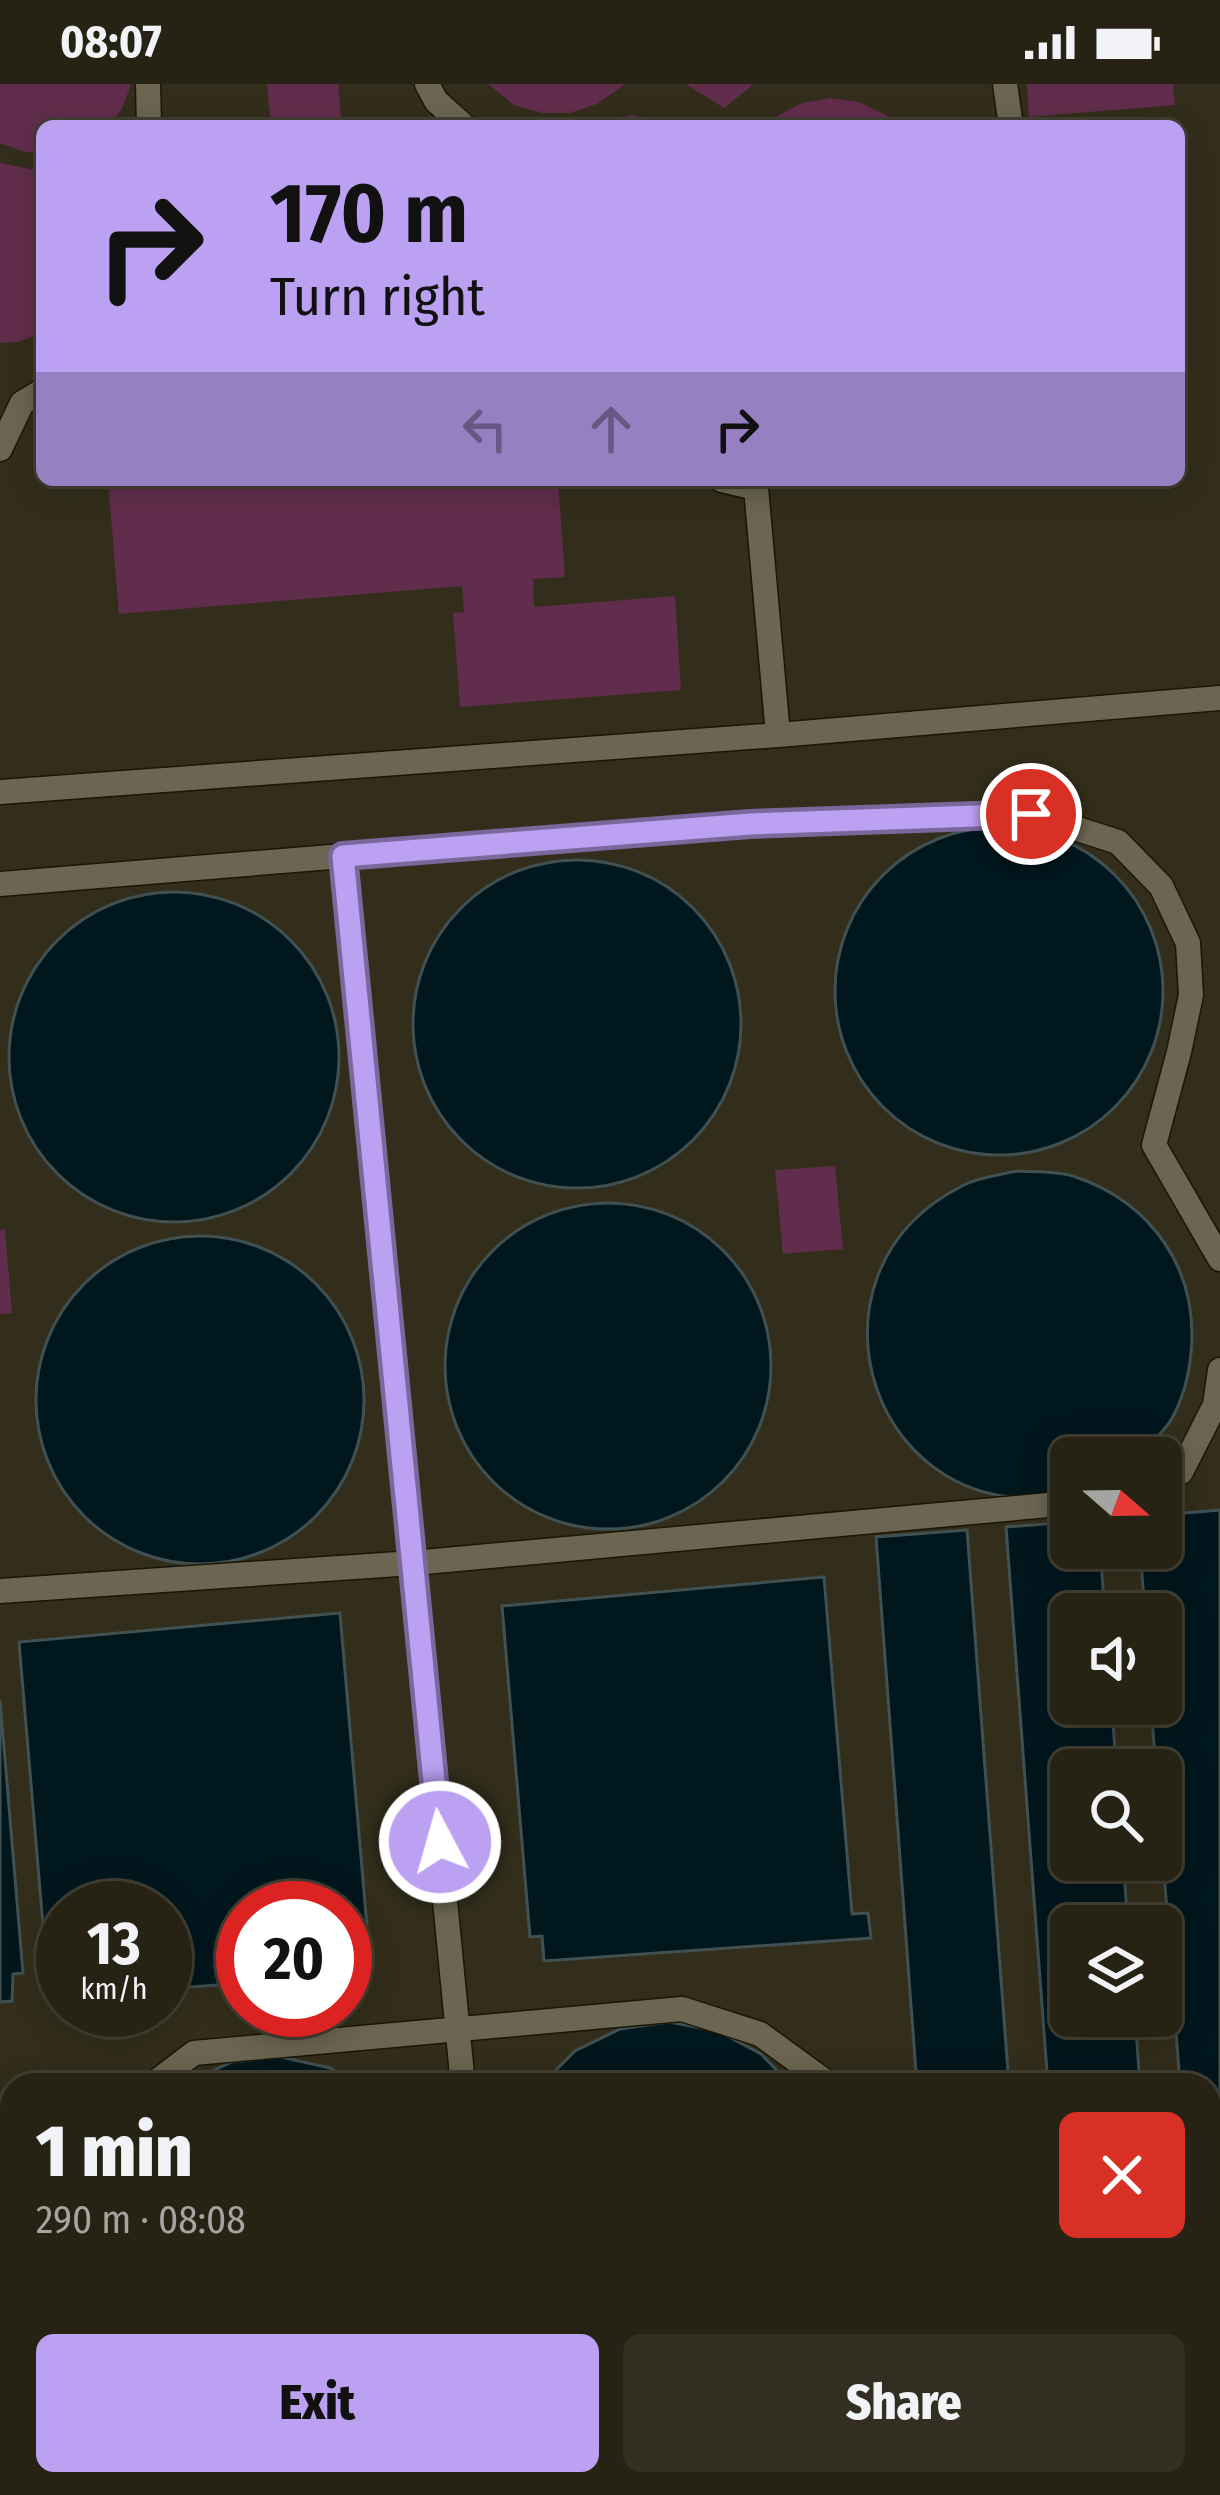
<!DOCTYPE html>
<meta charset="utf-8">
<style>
:root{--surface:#262214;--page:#322f22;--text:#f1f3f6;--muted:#a4a4a0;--line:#423f34;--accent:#bca0f2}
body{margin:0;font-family:"Fira Sans Condensed",sans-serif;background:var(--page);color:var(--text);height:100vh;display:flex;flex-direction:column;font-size:45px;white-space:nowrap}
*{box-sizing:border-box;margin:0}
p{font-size:39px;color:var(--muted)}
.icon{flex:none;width:66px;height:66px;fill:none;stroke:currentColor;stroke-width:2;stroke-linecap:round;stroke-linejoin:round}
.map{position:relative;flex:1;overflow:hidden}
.panel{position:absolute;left:0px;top:1989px;width:1221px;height:423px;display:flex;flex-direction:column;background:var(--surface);border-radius:36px 36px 0 0;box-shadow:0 6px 30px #0003,0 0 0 3px var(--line)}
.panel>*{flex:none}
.banner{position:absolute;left:36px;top:36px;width:1149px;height:366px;border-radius:18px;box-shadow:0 6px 30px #0003,0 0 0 3px var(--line);background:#bca0f2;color:#111;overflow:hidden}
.needle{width:78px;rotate:110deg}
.controls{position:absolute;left:1050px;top:1353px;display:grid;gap:24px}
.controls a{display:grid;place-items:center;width:132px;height:132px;border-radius:18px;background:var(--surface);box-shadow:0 6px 30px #0003,0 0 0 3px var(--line);font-size:60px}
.speed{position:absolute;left:36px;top:1797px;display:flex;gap:24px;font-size:60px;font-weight:700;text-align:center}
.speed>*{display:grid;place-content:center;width:156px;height:156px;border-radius:50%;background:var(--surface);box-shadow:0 6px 30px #0003,0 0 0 3px var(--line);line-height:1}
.speed small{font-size:30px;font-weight:400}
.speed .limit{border:18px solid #d22;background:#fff;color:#111}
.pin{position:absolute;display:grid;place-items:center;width:102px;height:102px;color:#fff;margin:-51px;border:6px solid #fff;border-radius:50%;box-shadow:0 3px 12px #0007}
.me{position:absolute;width:132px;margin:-66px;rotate:354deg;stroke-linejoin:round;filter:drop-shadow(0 0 9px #0008)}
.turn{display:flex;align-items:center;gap:42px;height:252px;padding:0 36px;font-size:54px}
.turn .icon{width:156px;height:156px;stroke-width:2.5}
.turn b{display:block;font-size:84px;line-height:102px}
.lanes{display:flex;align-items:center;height:114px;padding:0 36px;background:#0003;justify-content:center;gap:60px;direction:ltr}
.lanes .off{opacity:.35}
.round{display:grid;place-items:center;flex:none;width:126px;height:126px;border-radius:18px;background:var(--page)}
.headline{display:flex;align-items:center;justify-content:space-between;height:204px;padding:0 36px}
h1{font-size:72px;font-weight:800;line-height:90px}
.primary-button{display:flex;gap:24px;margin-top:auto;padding:24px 36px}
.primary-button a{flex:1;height:138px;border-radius:18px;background:var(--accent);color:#111;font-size:48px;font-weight:800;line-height:138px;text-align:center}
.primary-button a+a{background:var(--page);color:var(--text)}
.status{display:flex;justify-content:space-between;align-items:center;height:84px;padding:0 60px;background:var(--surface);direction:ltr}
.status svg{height:33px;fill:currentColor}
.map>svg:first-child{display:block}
.water{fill:#00171d;stroke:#415051;stroke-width:3}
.building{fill:#612d4c}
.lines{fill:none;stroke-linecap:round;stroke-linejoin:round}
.service-casing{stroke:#1b1605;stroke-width:27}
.service{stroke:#6b6551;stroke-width:24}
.route-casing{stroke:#7a689d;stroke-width:30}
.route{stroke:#bca0f2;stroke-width:21}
</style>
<div class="status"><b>08:07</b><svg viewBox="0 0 49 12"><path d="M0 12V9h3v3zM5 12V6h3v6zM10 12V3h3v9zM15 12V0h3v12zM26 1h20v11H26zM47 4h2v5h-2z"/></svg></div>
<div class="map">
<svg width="1220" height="2411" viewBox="0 0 1220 2411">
<rect width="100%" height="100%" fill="#332e1b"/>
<path class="water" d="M835 907a164 164 0 1 1 328 0a164 164 0 1 1-328 0Z
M413 940a164 164 0 1 1 328 0a164 164 0 1 1-328 0Z
M9 973a165 165 0 1 1 330 0a165 165 0 1 1-330 0Z
M1017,1087C1035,1088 1056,1087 1073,1092C1152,1118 1199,1186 1191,1269C1189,1292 1182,1319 1169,1339C1160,1351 1148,1363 1138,1374H1071V1408C876,1454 784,1190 964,1101C980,1093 1000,1091 1017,1087Z
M445 1282a163 163 0 1 1 326 0a163 163 0 1 1-326 0Z
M36 1316a164 164 0 1 1 328 0a164 164 0 1 1-328 0Z
M1220,1426V2142L1209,2143V2001H1180L1161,1747V1686H1156L1151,1620H1161V1530H1145L1140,1464H1161V1431Z
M1071,1438V1464H1100L1105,1530H1071V1620H1112L1116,1686H1071V1776H1123L1128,1842H1071V1932H1135L1140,2001H1048L1006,1443Z
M967,1446L1009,2001H917L876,1453Z
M824,1493L852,1830L868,1829L871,1854L544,1877L542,1852L530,1853L502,1522Z
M340,1529L371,1889L345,1891V1824H243V1899L165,1905V1824H63L61,1913L58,1888L47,1889L19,1558Z
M0,1616L23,1889L13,1890L12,1917L0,1918Z
M669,1938L718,1947L761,1970L791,2001H541L575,1967L620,1945Z
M281,1973L330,1984L358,2001H182L232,1978Z
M1220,2178V2411H1213L1209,2357V2179Z
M156,2400H436L439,2411H152Z
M545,2400H850L852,2411H544Z
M948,2400H1041L1042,2411H949Z
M1079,2400H1171L1172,2411H1080Z"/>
<path class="building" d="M0,0H131L122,25L108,42H42V69L25,68L0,59Z
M267,0H338L342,42H271Z
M488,0H625L597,20L570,29H542L514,21Z
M686,0H754L724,24Z
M1027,0H1173L1175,21L1029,33Z
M831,14L859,18L886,31L898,42H767L777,32L802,19Z
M632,31L659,36L672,42H593L604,36Z
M0,79L35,86L42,91V249L17,258L0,259Z
M108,396H558L565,493L533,495L534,523L675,512L681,606L460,623L453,529L464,528L462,502L119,530Z
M835,1082L843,1165L783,1170L775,1086Z
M5,1145L12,1229L0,1230V1146Z"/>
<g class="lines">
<g class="service-casing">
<path id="service" d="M148,0L149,42
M427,0L436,17L464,42
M1005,0L1011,42
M0,365L22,319L42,307
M722,396L756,404L778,651
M0,708L778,651L1220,614
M0,800L343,772
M1161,1398L1181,1388L1215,1321L1220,1286
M0,1507L413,1479L1071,1419
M152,2001L194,1969L682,1925L760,1950L830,2001
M463,2001L343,772L750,740L1031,730L1118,758L1161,802L1188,859L1191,911L1179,968L1154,1061L1220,1175
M0,2032H12
M0,2077L12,2214
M1209,2171L1220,2170
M28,2400L29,2411
M115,2400L116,2411
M496,2400V2411
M866,2400L867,2411"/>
</g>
<use href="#service" class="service"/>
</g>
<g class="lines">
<g class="route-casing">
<path id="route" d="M440,1758L343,772L750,740L1031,730"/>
</g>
<use href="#route" class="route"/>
</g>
</svg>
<div class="controls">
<a><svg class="needle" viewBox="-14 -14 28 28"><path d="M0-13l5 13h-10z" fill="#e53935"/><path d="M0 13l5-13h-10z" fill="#a4a4a0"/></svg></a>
<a><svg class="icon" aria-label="sound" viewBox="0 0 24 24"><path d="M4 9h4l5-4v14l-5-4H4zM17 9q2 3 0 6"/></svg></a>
<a><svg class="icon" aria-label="search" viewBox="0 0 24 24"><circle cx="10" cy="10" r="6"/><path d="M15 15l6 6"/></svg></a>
<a><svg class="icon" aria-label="layers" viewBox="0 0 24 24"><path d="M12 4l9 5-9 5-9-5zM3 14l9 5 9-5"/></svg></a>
</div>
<div class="speed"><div>13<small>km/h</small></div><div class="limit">20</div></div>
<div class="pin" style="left:1031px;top:730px;background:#d93025"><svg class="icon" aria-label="arrive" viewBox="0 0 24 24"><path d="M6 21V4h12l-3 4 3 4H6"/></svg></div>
<svg class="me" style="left:440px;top:1758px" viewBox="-20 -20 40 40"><circle r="17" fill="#bca0f2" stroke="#fff" stroke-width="3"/><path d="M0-11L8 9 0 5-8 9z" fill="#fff"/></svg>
<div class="banner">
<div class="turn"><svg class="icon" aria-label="right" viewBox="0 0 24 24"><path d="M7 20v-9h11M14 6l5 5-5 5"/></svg><div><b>170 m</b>Turn right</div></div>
<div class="lanes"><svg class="icon off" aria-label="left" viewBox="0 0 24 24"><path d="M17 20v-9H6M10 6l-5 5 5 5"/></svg><svg class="icon off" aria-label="ahead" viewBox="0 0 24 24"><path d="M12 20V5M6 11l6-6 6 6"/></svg><svg class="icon" aria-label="right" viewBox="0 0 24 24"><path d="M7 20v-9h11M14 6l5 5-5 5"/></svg></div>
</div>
<section class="panel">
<div class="headline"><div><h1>1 min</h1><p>290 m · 08:08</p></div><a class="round" style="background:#d93025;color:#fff"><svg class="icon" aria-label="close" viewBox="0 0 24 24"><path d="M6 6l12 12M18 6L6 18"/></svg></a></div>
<div class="primary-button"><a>Exit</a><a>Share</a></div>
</section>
</div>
